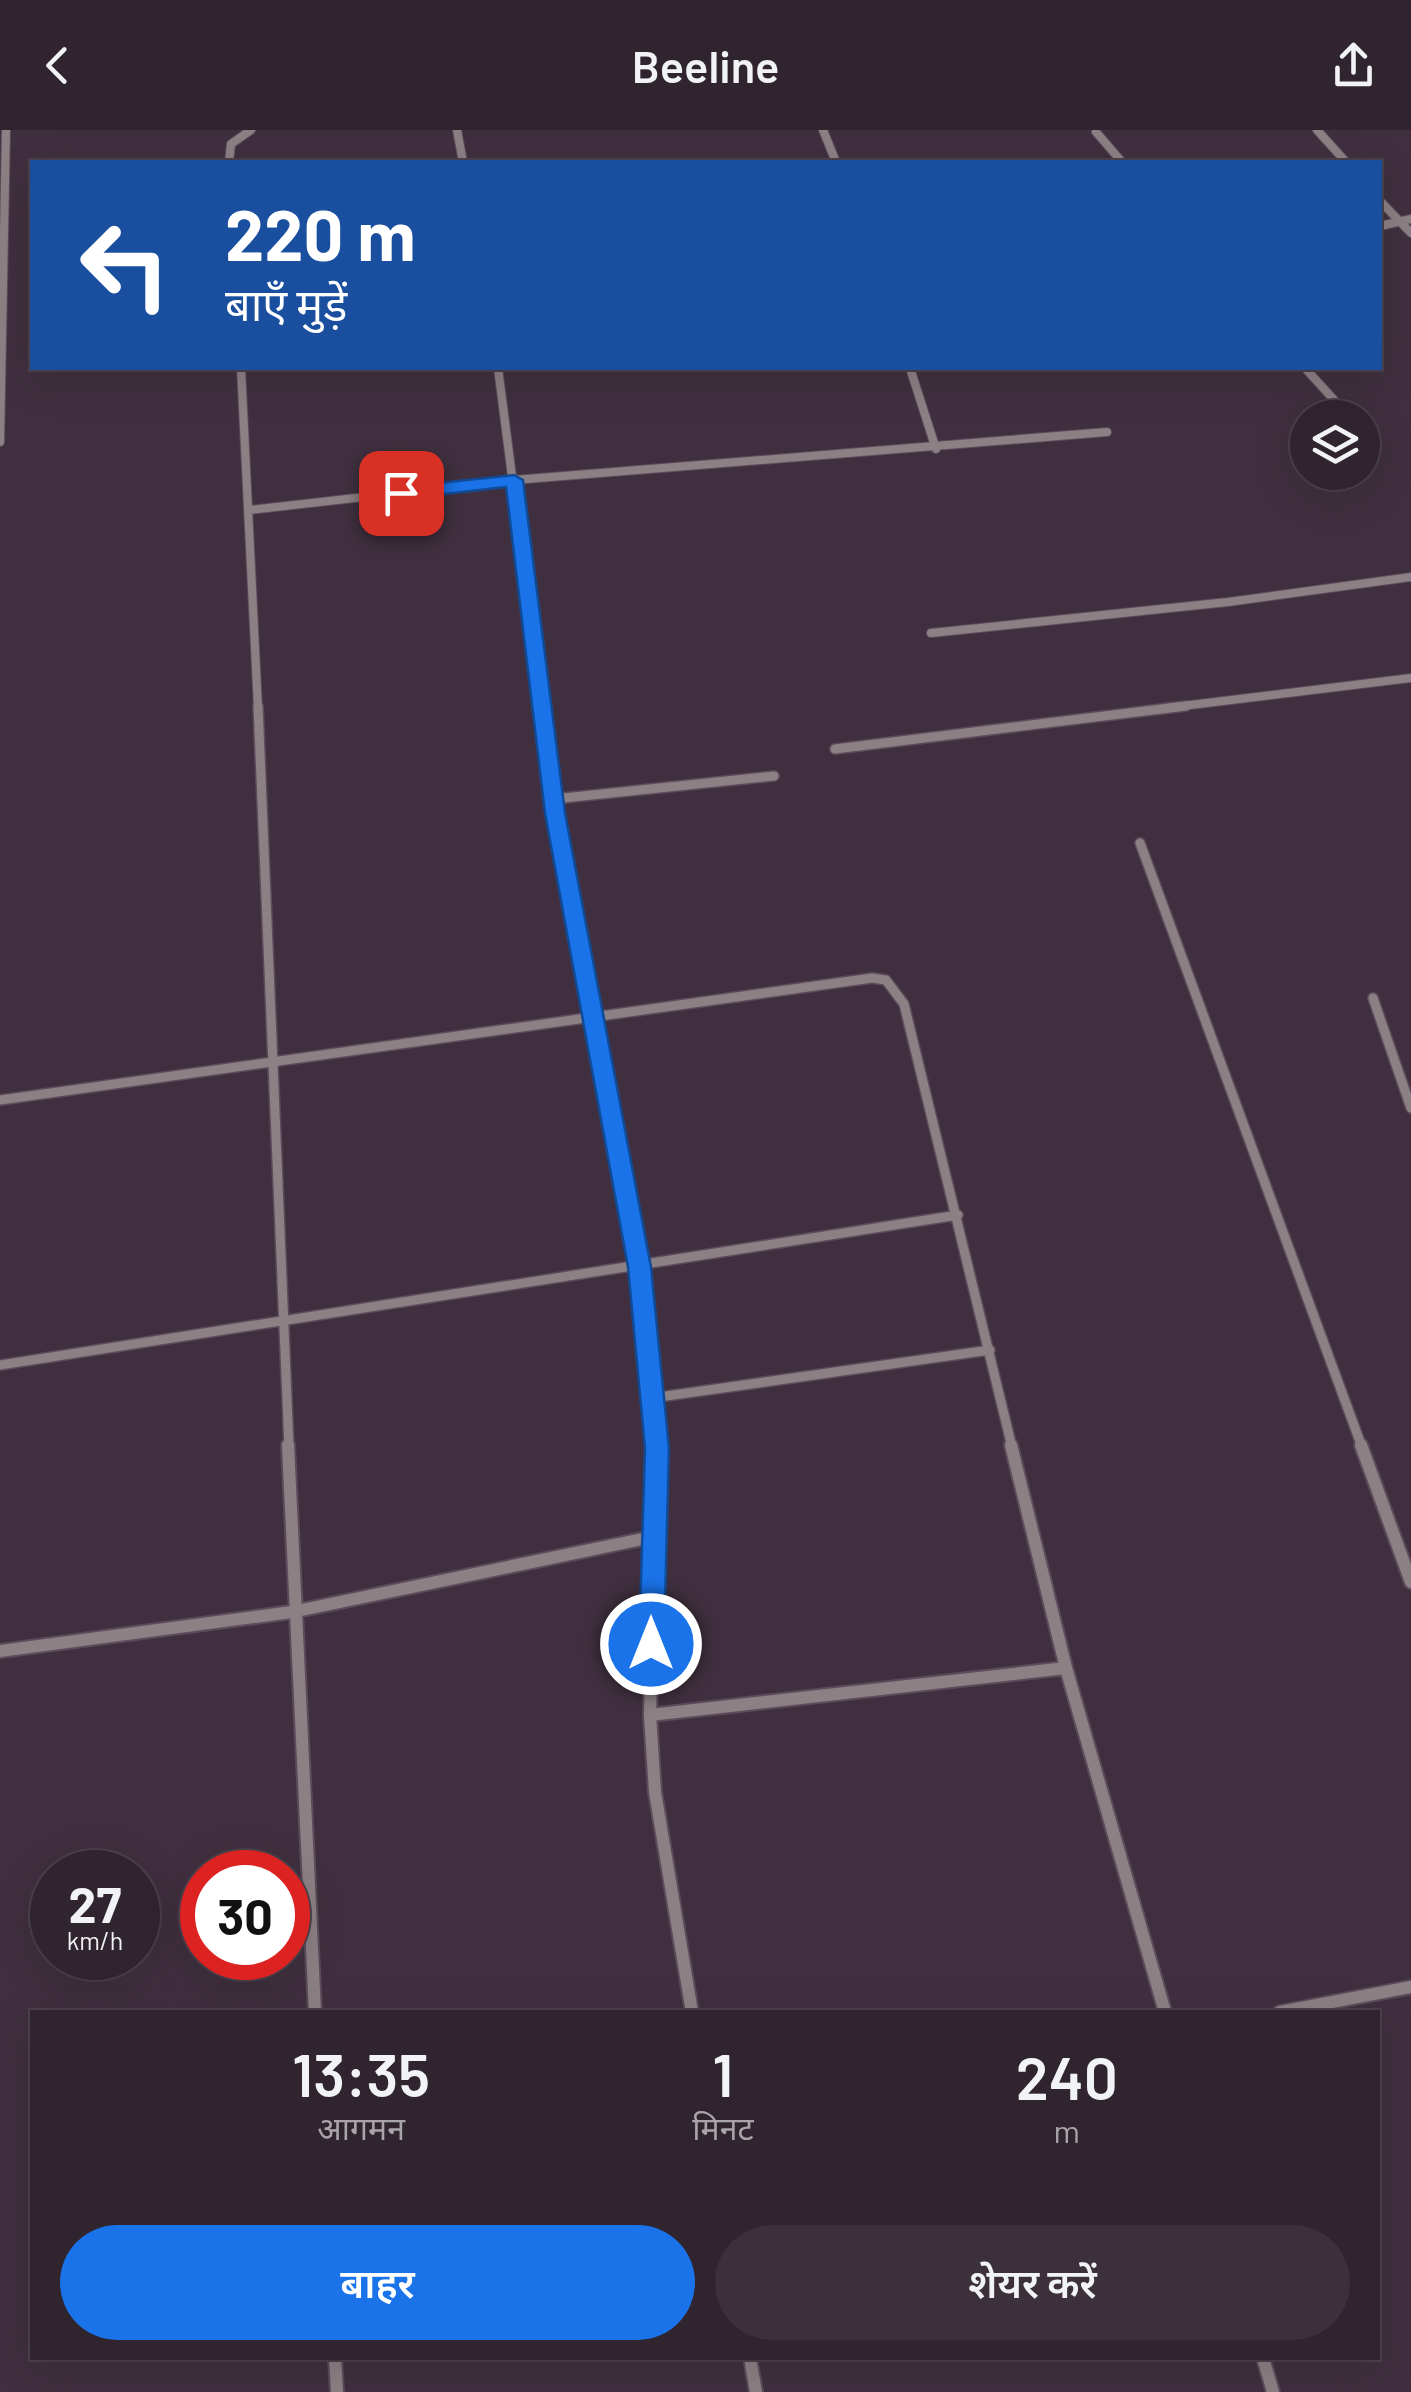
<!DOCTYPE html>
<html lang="hi">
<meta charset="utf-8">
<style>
:root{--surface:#30242f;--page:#3c303b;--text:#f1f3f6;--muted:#a8a4aa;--line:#4b414b;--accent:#1a73e8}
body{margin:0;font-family:Barlow,"Noto Sans Devanagari",sans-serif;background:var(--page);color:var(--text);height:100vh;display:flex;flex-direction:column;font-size:38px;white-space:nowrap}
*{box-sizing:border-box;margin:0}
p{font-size:32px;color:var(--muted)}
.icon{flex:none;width:55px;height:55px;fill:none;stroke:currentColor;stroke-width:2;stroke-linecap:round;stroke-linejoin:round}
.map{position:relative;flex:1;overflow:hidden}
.side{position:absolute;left:30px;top:1880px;width:1350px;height:350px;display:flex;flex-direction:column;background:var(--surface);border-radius:0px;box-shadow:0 10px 40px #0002,0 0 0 2px var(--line)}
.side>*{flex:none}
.guide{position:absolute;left:30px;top:30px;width:1352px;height:210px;border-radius:0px;box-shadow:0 10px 40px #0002,0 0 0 2px var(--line);background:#1a4fa0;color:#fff;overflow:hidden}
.tools{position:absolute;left:1290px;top:270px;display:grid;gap:20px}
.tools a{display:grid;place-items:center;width:90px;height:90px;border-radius:50%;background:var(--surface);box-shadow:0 10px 40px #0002,0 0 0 2px var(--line);font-size:50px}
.speed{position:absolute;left:30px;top:1720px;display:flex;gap:20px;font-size:50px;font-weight:700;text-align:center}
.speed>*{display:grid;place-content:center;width:130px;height:130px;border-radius:50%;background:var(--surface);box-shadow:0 10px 40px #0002,0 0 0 2px var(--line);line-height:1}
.speed small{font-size:25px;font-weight:400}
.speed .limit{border:15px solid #d22;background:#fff;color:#111}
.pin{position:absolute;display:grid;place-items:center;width:85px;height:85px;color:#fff;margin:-42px;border-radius:20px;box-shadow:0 5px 15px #0006}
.me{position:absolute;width:110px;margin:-55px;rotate:0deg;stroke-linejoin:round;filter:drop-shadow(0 0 8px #0008)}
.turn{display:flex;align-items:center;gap:35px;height:210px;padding:0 30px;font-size:45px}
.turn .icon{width:130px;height:130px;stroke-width:2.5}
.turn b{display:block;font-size:70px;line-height:85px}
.eta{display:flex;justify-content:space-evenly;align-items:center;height:170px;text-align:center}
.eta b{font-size:60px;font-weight:600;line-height:70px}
.button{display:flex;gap:20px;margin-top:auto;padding:20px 30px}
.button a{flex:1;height:115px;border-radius:60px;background:var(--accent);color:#fff;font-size:40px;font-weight:600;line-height:115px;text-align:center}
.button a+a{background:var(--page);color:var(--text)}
header{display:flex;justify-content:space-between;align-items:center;height:130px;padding:0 30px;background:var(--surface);font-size:45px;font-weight:600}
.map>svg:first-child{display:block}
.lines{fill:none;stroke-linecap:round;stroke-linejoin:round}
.minor-far2-casing{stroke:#5c4c5b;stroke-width:10}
.minor-far1-casing{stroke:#5c4c5b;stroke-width:12}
.minor-casing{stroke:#5c4c5b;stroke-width:16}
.minor-far2{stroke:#8b8084;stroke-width:8}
.minor-far1{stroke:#8b8084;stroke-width:9}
.minor{stroke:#8b8084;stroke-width:12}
.route{fill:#1a73e8;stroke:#114b97;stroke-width:2.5}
</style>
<header><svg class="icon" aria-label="back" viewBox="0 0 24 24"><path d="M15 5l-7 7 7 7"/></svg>Beeline<svg class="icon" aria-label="share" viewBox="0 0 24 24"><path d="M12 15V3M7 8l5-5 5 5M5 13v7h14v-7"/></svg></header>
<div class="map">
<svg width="1411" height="2262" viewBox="0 0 1411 2262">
<rect width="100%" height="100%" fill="#40303f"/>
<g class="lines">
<g class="minor-far2-casing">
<path id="minor-far2" d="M457,0L463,32
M823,0L836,32
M1317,0L1346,32
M1096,2L1122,32
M229,32L231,14L251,0
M1380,71L1411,103
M1380,96L1411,89
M241,238L258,578
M498,238L542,578
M910,238L936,319
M1305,238L1345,282
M0,312L6,0
M249,380L514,350L1107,302
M931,503L1228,472L1411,447
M1166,578L1411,548"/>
</g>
<g class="minor-far1-casing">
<path id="minor-far1" d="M258,576L289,1317
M541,576L555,683L639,1137L657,1317
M835,619L1186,576
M554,669L774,646
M1140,713L1362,1317
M1373,868L1411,978
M0,970L872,848L886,850L904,874L1012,1317
M0,1235L958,1085
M652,1268L990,1220"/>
</g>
<g class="minor-casing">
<path id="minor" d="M288,1315L315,1882
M657,1315L650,1585L655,1662L692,1882
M1011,1315L1066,1538L1165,1882
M1361,1315L1411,1452
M0,1521L292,1482L652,1407
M650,1585L1066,1538
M1280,1882L1411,1857
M335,2228L337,2262
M750,2228L756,2262
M1263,2228L1273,2262"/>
</g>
<use href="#minor-far2" class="minor-far2"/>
<use href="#minor-far1" class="minor-far1"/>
<use href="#minor" class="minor"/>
</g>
<path class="route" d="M514,345L523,350L565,683L651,1137L669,1318L664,1514L660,1522L651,1526L642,1522L639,1514L645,1318L628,1137L545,683L506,357L401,369L392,363L401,357Z"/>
</svg>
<div class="tools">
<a><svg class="icon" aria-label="layers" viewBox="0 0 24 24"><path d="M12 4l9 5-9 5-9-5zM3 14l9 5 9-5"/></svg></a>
</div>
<div class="speed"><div>27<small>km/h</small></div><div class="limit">30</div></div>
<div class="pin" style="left:401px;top:363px;background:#d93025"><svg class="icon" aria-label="arrive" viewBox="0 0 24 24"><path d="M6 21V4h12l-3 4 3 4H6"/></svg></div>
<svg class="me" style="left:651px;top:1514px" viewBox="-20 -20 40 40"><circle r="17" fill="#1a73e8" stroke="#fff" stroke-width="3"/><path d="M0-11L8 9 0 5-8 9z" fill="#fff"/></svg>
<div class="guide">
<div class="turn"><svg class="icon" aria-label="left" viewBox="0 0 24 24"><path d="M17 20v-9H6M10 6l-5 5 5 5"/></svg><div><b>220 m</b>बाएँ मुड़ें</div></div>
</div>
<section class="side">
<div class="eta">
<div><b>13:35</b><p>आगमन</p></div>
<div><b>1</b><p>मिनट</p></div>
<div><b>240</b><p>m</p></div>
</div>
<div class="button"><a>बाहर</a><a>शेयर करें</a></div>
</section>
</div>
